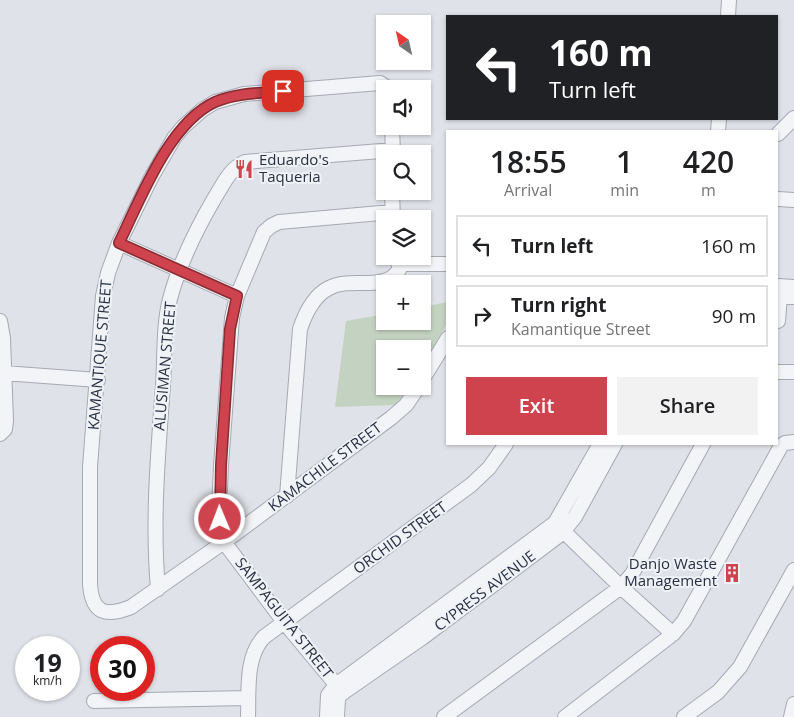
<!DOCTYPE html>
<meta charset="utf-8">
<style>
:root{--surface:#fff;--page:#f2f2f2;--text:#202124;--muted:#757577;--line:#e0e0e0;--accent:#cf434e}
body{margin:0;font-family:"Open Sans",sans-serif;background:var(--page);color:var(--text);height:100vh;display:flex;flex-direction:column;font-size:19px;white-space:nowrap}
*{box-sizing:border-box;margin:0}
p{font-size:16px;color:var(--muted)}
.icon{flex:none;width:28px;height:28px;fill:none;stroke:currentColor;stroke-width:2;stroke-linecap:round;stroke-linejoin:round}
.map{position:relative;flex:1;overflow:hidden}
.drawer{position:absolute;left:446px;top:130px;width:332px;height:315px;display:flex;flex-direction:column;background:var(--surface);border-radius:0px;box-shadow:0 1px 4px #0004}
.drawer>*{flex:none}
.banner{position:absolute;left:446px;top:15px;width:332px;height:105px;border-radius:0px;box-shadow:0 1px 4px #0004;background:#202124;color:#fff;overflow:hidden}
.needle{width:32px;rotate:326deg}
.tools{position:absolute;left:376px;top:15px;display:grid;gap:10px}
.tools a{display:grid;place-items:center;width:55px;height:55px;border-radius:0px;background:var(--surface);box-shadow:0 1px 4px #0004;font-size:25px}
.speed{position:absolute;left:15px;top:636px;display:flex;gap:10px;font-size:25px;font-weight:700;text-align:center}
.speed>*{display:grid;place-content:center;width:65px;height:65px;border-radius:50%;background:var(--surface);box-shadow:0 1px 4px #0004;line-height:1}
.speed small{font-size:12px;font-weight:400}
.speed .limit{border:8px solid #d22;background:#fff;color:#111}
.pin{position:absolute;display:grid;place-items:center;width:42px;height:42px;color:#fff;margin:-21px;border-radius:10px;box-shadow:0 2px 8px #0006}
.me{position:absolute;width:55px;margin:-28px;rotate:359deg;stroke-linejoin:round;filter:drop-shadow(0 0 4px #0008)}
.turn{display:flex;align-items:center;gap:18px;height:105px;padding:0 20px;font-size:22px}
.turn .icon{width:65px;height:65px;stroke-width:2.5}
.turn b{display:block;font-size:35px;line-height:42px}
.eta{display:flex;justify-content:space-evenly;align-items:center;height:85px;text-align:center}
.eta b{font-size:30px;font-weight:600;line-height:35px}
.cta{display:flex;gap:10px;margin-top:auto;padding:10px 20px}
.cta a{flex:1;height:58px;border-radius:0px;background:var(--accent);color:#fff;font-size:20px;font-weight:600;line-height:58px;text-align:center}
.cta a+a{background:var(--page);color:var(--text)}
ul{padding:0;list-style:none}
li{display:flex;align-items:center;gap:15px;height:62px;margin:0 10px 8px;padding:0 10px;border:2px solid var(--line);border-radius:0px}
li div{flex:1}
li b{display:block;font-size:19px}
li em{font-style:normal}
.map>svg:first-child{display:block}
.green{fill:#c4d3c1}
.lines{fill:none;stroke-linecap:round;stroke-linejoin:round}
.minor-casing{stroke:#a5a9b3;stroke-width:16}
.minor{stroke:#f2f4f7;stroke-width:14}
.route-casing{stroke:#872c33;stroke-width:12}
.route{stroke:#cf434e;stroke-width:9}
.labels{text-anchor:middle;stroke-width:4;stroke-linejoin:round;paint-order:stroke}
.poi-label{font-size:15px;fill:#282f40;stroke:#eff2f6;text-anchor:start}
.street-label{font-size:15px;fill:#282f40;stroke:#eff2f6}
</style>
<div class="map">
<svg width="794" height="717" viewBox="0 0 794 717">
<rect width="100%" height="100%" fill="#e0e2e9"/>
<path class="green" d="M447,302V324L423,364L422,349H385V386H409L397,405L335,407L346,321L385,314V321H422L423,307Z"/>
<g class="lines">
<g class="minor-casing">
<path id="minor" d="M728,16L729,0
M389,89L380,83L244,94L215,102L202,110L183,127L174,138L152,176L119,243L108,273L103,296L90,467V584C92,614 106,617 131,607L224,542L391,418L406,405L419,386
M392,126L393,154
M718,131L719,119
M778,134L794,118
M392,191L393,219
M778,199L794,200
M119,243L237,296
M399,264H448
M778,286L794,287
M778,296L794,297
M0,321L3,338L6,421L5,429L0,434
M778,321L780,296L778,286
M778,372H794
M4,373L98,380
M422,380L448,338
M287,496L300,329C305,314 313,296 329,288C350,276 384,293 399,270L398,256
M557,525L621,587L673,634
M158,589C152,521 158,454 163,385C165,357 163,326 170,299C179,264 196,230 214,199C223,185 229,169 245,162L393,150
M343,693L284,622L224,542L220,525L219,510L221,465L232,318L237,296L264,232L271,226L279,222L392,212
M94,701L248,698
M248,717C249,691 245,657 264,637L471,485L489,468L506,444
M327,717L328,695L336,685L555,523L600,444
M337,717L338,699L341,694L422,638L561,534L575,517L615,444
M444,717L621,587L632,574L703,444
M565,717L673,634L684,621L781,446L785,443L794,442
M684,717L718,692L740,667L794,570
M791,717L794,704"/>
</g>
<use href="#minor" class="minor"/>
</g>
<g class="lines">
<g class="route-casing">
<path id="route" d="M220,519L221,465L230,329L237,296L119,243C140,200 169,123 215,102C236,93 261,93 283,91"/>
</g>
<use href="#route" class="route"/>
</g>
<defs>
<g id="restaurant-bare" transform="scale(1.5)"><path d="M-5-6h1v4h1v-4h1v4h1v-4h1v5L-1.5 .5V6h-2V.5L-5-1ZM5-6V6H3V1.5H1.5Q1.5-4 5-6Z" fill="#cf434e" stroke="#eff2f6" stroke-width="2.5" paint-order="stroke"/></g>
<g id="building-bare" transform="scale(1.5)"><path d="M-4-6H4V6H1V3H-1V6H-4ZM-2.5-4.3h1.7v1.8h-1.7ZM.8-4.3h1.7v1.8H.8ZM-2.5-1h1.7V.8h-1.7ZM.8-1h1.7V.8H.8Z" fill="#cf434e" stroke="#eff2f6" stroke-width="2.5" paint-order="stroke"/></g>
</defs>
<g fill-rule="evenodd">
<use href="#restaurant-bare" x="244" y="169"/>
<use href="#building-bare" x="732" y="573"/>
</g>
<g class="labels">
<g class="poi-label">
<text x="259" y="165">Eduardo's<tspan x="259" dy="17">Taqueria</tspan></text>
<text x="717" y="569" text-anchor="end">Danjo Waste<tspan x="717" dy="17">Management</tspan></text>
</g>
<g class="street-label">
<text transform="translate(100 355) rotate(-85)" y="5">KAMANTIQUE STREET</text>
<text transform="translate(165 366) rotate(-85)" y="5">ALUSIMAN STREET</text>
<text transform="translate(325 467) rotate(-37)" y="5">KAMACHILE STREET</text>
<text transform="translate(400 538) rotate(-36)" y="5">ORCHID STREET</text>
<text transform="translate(485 591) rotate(-37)" y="5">CYPRESS AVENUE</text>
<text transform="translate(284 618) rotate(52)" y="5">SAMPAGUITA STREET</text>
</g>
</g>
</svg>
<div class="tools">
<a><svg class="needle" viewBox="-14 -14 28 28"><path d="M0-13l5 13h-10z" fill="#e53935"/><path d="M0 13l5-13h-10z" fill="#757577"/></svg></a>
<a><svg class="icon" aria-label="sound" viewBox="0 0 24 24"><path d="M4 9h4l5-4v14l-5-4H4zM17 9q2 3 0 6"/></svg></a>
<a><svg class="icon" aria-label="search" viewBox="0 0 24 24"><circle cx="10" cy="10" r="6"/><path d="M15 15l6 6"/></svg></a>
<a><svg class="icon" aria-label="layers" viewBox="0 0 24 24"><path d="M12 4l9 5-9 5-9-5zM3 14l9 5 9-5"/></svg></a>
<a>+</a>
<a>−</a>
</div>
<div class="speed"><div>19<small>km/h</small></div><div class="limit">30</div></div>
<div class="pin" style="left:283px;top:91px;background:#d93025"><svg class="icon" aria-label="arrive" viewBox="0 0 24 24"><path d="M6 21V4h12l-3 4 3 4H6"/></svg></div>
<svg class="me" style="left:220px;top:519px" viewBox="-20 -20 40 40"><circle r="17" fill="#cf434e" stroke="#fff" stroke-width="3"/><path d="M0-11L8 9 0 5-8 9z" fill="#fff"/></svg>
<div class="banner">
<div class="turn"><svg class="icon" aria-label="left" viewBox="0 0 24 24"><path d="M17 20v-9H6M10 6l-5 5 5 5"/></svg><div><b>160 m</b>Turn left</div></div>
</div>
<section class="drawer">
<div class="eta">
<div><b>18:55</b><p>Arrival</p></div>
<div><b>1</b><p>min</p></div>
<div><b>420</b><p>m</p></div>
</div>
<ul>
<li><svg class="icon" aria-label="left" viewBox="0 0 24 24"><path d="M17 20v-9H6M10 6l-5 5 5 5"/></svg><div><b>Turn left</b></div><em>160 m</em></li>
<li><svg class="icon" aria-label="right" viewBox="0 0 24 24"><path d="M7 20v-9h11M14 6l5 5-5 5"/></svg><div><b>Turn right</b><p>Kamantique Street</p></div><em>90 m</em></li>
</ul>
<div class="cta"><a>Exit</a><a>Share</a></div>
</section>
</div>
